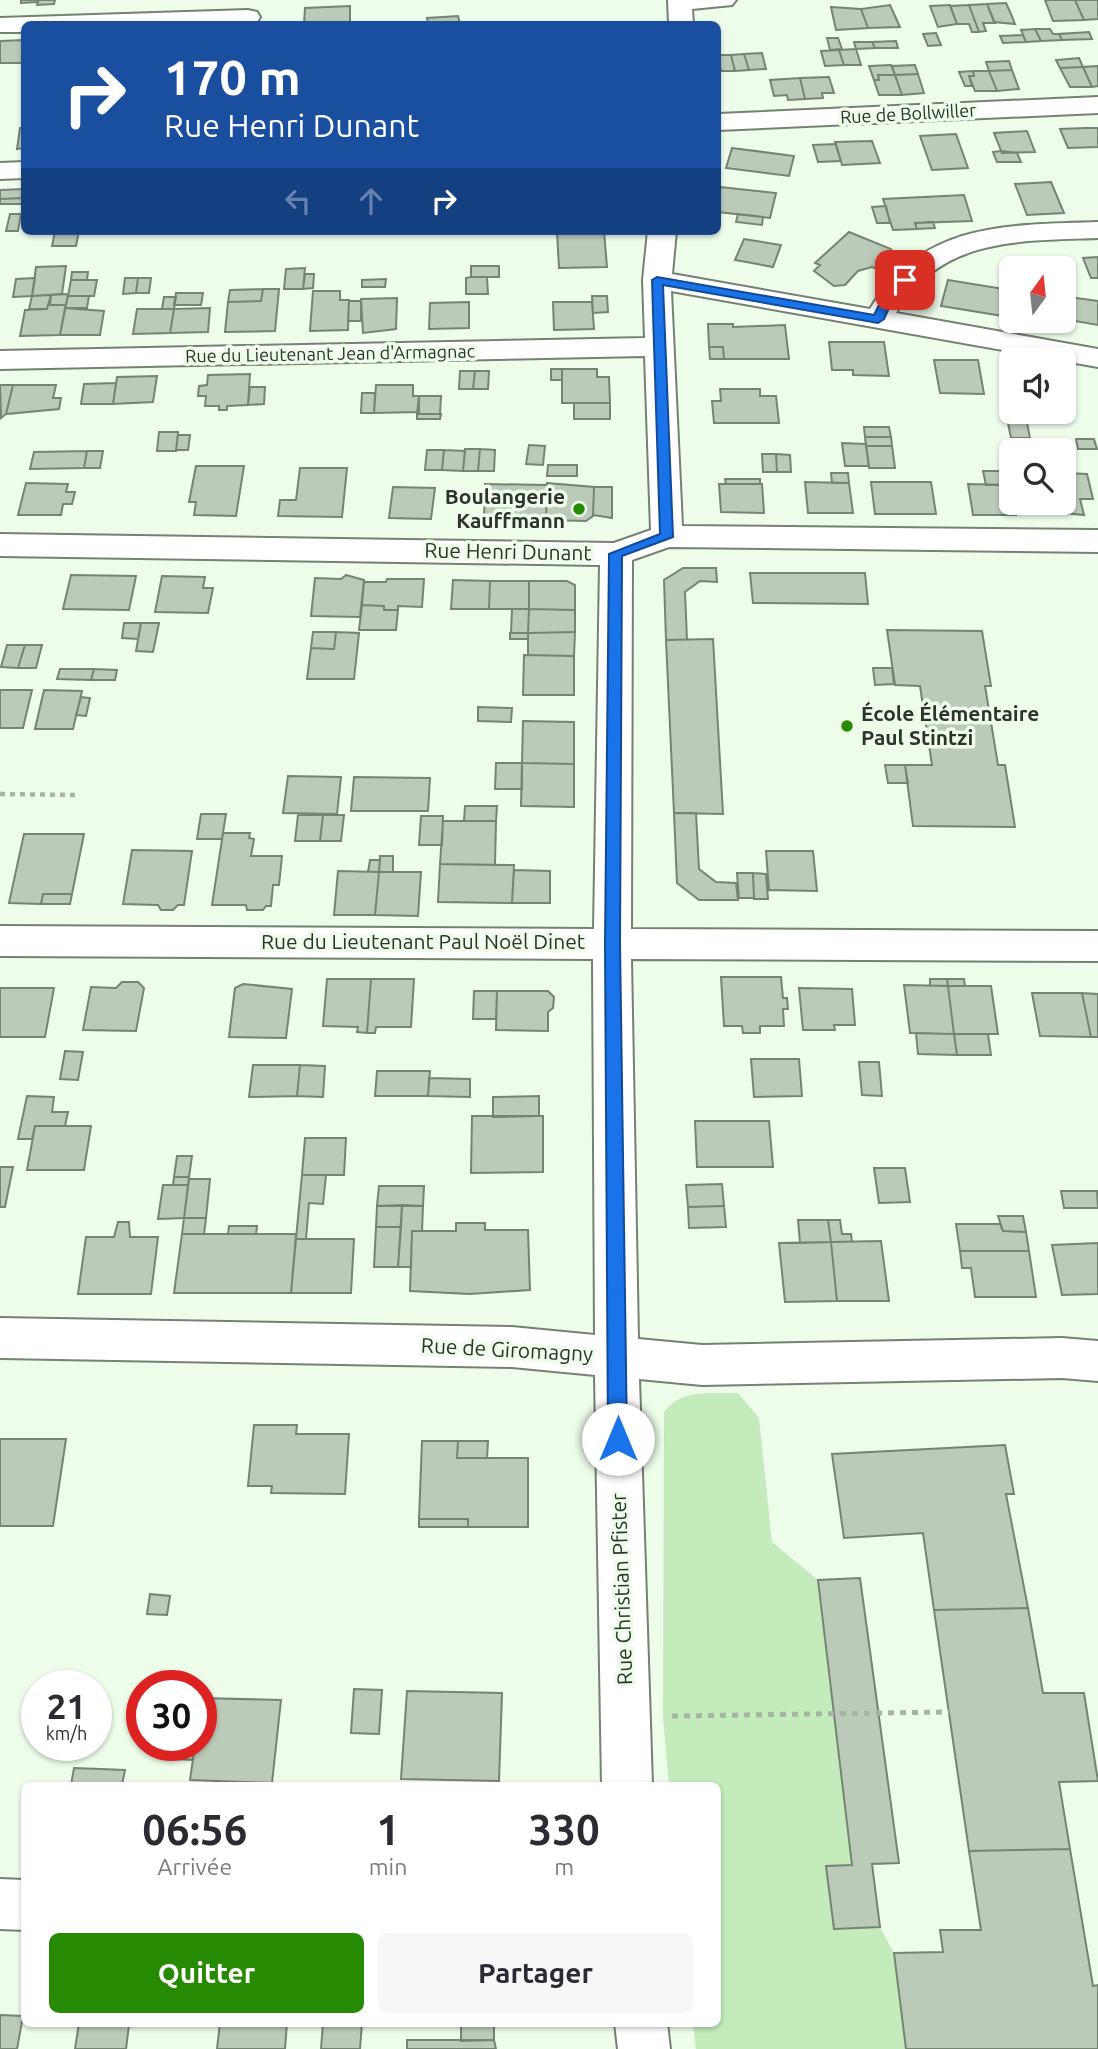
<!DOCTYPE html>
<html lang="fr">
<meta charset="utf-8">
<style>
:root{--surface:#fff;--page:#f7f7f7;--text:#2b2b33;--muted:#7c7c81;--accent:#268b02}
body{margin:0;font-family:Ubuntu,sans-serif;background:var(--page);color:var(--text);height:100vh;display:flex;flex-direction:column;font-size:26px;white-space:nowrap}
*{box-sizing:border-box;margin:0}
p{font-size:23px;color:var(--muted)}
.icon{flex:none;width:38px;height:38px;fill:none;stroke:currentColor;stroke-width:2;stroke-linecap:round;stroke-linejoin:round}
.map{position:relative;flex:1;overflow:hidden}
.side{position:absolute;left:21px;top:1782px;width:700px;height:245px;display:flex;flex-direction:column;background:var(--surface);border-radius:10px;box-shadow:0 2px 5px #0004}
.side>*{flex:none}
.top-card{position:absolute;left:21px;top:21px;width:700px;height:214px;border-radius:10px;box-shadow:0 2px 5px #0004;background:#1a4fa0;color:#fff;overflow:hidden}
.needle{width:46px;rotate:15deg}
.buttons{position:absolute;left:999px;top:256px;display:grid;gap:14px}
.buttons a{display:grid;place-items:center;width:77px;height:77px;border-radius:10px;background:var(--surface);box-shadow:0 2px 5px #0004;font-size:35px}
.speed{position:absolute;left:21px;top:1670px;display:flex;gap:14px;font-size:35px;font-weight:700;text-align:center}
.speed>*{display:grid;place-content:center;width:91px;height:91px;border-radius:50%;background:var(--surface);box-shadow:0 2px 5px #0004;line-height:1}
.speed small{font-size:18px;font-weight:400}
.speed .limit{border:10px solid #d22;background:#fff;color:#111}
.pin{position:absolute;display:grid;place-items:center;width:60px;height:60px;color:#fff;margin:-30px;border-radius:14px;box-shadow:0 4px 10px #0006}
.me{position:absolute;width:77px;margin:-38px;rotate:0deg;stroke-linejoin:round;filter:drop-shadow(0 0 5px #0008)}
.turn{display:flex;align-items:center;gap:24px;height:147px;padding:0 28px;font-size:32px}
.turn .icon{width:91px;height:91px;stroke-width:2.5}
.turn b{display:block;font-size:49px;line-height:60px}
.lanes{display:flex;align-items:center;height:66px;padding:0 28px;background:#0003;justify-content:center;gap:35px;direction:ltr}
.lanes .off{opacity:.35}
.eta{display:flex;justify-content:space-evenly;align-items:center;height:119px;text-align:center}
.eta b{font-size:42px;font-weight:600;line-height:49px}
.action{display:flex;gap:14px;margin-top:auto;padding:14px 28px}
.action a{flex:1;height:80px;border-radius:10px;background:var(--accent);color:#fff;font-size:28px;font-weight:600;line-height:80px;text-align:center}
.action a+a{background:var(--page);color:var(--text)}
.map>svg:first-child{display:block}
.green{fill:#c3ebbb}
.building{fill:#bccbb9;stroke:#768473;stroke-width:2}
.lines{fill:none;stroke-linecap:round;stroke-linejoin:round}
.minor-casing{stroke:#758272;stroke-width:4}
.path-far1{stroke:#a8b4a6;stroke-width:4.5;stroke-dasharray:5 5;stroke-linecap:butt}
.path{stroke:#a8b4a6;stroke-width:5;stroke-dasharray:6 6;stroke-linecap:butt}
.minor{fill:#fff;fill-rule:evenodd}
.route{fill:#1a73e8;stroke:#114b97;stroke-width:2}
.poi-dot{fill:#268b02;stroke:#edfdea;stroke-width:2.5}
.labels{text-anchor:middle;stroke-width:7;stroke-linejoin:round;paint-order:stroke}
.far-street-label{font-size:18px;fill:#2e342d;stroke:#edfdea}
.poi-label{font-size:21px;font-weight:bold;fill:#2e342d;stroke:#edfdea;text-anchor:end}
.street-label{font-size:21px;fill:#2e342d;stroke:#edfdea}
</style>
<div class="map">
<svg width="1098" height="2049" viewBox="0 0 1098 2049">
<rect width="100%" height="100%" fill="#edfdea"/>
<path class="green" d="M738,1393L759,1418L772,1542L818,1580L852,1865L827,1866L834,1929L880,1927L894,1953L906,2049H696L693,2023H718V1785H669L663,1717L664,1412C682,1388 710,1394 738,1393Z"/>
<path class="building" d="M21,0H55L54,4L37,5L38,2L21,3Z
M1045,0H1075L1084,20L1053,21Z
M1075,0H1098V19L1084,20Z
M1006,3L1011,14L1015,24L994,22L987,4Z
M987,4L995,23H983L986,31L979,32L969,5Z
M890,5L900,27L868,28L861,9Z
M969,5L979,32H972L969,24H957L950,6Z
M350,6V24H298H304L305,8Z
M930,6L950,5L957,24L938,27Z
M831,7L861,9L868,28L836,30Z
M458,16L460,24H428L427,18Z
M1035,29L1041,41L1026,42L1021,30Z
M1035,29H1050L1053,34H1059L1062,40L1041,41Z
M1089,32L1092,39L1062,40L1059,34Z
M936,33L941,45L928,46L923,34Z
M1023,35L1026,42L1003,43L1000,36Z
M827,38H838L842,49L830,50Z
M24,40V63H0V41Z
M896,41L898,48H875L872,42Z
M854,42H872L875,48L856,49Z
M856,49L861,65H844L839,50Z
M839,50L844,65L825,66L821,51Z
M762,53L766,69L749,70L744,54Z
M744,54L749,70L735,71L731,55Z
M718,55H731L735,71H721Z
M1079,58L1083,67L1060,68L1056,60Z
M1009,61L1012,70L989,71L986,62Z
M915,65L918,74L895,75L892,66Z
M869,66L891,65L895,75H878L879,80H874Z
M1098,66V86L1092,87L1083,67Z
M1083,67L1092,87H1070L1060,68Z
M1012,70L1019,89L997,91L989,71Z
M973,71H989L997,91H975L969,76H974Z
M973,71L974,76H969L972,86H965L959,72Z
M918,74L924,93L902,95L895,75Z
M878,75H895L902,95H879L874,80H879Z
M829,77L834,93H822L823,98L805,99L800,78Z
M800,78L805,99L788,100L787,95L774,96L770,80Z
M20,128H24V148L17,149Z
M1085,128H1098V147L1068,148L1060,129Z
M1027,131L1035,152L1002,153L994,133Z
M956,134L968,168L932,170L920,136Z
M872,141L880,163L842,165L835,142Z
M836,144L841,161L818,162L813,145Z
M732,148L794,156L789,176L726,168Z
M1001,151L1017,153L1021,162H997L993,152Z
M1051,182L1064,213L1027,215L1015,184Z
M720,187L776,193L770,218L718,212Z
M24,189V198L0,199V190Z
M964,195L972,221L915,223L917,229L893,230L883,199Z
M24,198V204H0V199Z
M886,206L890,223H877L872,207Z
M10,214H21L18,231H6Z
M738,214L763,217L762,225L736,222Z
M933,222L935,228L917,229L915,223Z
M55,231H79L76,246H52Z
M604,231L607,267L559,268L557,232Z
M849,232L891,249L882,258L890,261L880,270L872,267L858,271L845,285L834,286L814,271L820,265L815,263Z
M744,239L781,245L773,267L735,260Z
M1098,257V278H1091L1083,258Z
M66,266L62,294L32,296L36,267Z
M471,266H499V277H471Z
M305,268L303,289H284L286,269Z
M72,272H88L87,280H71Z
M305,274H314L313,288L303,289Z
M471,277H487L488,294H466V278Z
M35,278L32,296L13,297L16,279Z
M125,278H138L136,293L123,294Z
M138,278H151L149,293H136Z
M386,279L385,287H362V280Z
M71,280H97L94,296H68Z
M948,280L1010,290L1003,316L941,306Z
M263,289L261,301L228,302L230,290Z
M263,289H279L275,331L225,332L228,302L261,301Z
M313,291H340V300H349L348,330L310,331Z
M176,293H203L201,305H174Z
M68,294L66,305H50L51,295Z
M51,295L47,309H29L32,296Z
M68,296H89L87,308H65Z
M592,296H607L608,312L593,313Z
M164,297H176L174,309H162Z
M1069,297L1098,301V325L1064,319Z
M397,298L396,329L363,333L361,299Z
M349,301H361V321H348Z
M469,302V328L429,329L430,303Z
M553,302H592L594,329L554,330Z
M48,305H66L60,335L20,336L25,310L47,309Z
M65,308L104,311L100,335H60Z
M210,308L208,332L170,333L174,309Z
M137,309H174L170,333L133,334Z
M708,324H733V327L785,325L789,359H724L723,347H709Z
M829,342H884L889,376L853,375V370H832Z
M709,347H723L724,359H710Z
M934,360H978L984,394L940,393Z
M551,369H562V380H551Z
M562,369H597V377H609L610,403H562Z
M460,371H475L473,389H459Z
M475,371H489L488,389H473Z
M250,374L248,405L227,406V410H219V406H205L206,396H198L199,386L207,385L208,375Z
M157,376L153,402L113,404L117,377Z
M116,383L113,404H81L84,384Z
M0,385H13L6,414L1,418Z
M13,385H56L53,398H61L59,409L6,414Z
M376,385H413V396H419V412L374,413Z
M250,387H265L264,404L248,405Z
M720,389H760V396H776L779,423H714L712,401H721Z
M362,393H375L374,413H361Z
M419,396H441L440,414H417Z
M1064,402L1067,414L1022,413L1064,411Z
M574,403H610V419H574Z
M417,414H441L440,419H417Z
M1007,418H1026L1030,438H1011Z
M864,427H889L891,437H865Z
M159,432H178L176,451H157Z
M178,435H190L188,450H176Z
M865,437H891L892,446H866Z
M1076,439H1094L1097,449H1078Z
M842,443L866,444L869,466H845Z
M529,445L545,446L543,465L526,464Z
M866,446H892L895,468H869Z
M465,449H480L478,471H463Z
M480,449L495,450L494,471H478Z
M427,450H444L442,470H425Z
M444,450L465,451L463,471L442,470Z
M87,451H103L100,468H84Z
M87,451L84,468L30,469L34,452Z
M762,454H776L777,472H763Z
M776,454L790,455L791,472H777Z
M548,465H577V476H547Z
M196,466H244L236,516L194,515L196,502H189Z
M300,468H347L342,517L278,516L280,500H296Z
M983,471H1001L1003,485H986Z
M831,473H848L849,483H832Z
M1064,473L1087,474L1093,499H1080L1084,515L1042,511L1040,502H1064Z
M725,479H760V484H726Z
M805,482L849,483L853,513H808Z
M871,482H931L936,514H875Z
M26,483L68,484L66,492H75L72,504H63L61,515H18Z
M547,483L594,487L593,516L586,521L546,520Z
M485,484L547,485L546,520H484Z
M719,484H762L764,513L721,512Z
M968,484L1010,485L1016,515H973Z
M393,487L435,488L431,519L389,518Z
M594,487H612V518L593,515Z
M683,568H716L717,582L700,581L685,592L687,640H666L664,580Z
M750,573H865L868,604L753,603Z
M71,575L136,576L129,610L63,609Z
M346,575L364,580L360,617L311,616L315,578L341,579Z
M162,576L205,577L203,588H213L208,613L155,612Z
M387,579H424L422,607L398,606V610H384V606L362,605L364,582H386Z
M453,580L490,581L489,609H451Z
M490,581H529V609H489Z
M529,581H567L575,585V610L529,609Z
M362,605L384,606V610H398L396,630H359Z
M512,609H529L528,633H511Z
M529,609L575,610V632L528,633Z
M124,623H141L138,639L122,638Z
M141,623H159L153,652L136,651Z
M887,630L982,631L991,686H985L998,765H1005L1015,827L913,826L905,765H932L920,686L895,685Z
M313,632H336L334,649L311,648Z
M336,632L359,633L354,679H307L311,648L334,649Z
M575,632L574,656L528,655V633Z
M510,633H528V639H510Z
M713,639L723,814L674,813L666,640Z
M7,645H25L18,668L1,667Z
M25,645H42L36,668H18Z
M524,655L574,656V695H523Z
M873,668H892L894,684L875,685Z
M60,669H94L91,680L57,679Z
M94,669L117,670L115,680H91Z
M0,690H32L23,728H0Z
M44,690L82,691L73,729H35Z
M81,697L90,698L86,716L76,715Z
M478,707L512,708L511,722L478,721Z
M523,721L574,722V764L522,763Z
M496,763H522V789H495Z
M522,763L574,764V807L521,806Z
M885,765H905L908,783H888Z
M288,776L341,777L337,814L283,813Z
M354,777L430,778L428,811H351Z
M465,806H497L496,821H464Z
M674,813H696L699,869L716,882L736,883L738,900H699L677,883Z
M201,814H226L222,839H197Z
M298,815H323L320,841H295Z
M323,815H344L341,841H320Z
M421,816H443L442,845H419Z
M443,821H496L495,865L440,864Z
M223,833H250L249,838L254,839L251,856H282L279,885H273L271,906H266L263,910H247L246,905H212Z
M24,834H84L72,894H43L41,904L9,903Z
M132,850L192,851L184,905H178L173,910H161L158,905L123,904Z
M766,851H813L817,891L769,890Z
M380,856H393V872H379Z
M370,860H380L379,872H368Z
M440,864L514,865L512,903L438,902Z
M514,870L550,871V903H512Z
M338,871L379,872L375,915H334Z
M379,872H421L418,916L375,915Z
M737,873H753L754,898H739Z
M753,873L766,874L768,899H754Z
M43,894H72L70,904H41Z
M721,977H781L783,998H787L788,1009H783L784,1026H760V1033H743L742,1026H724Z
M327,979H371L367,1033L357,1032L358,1027L323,1026Z
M371,979H414L411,1027H376L375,1033H367Z
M930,979H947L948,986H930Z
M947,979H964L965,986H948Z
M122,982H138L144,988L136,1031L83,1030L91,987L116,988Z
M243,984L292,989L286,1038L229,1037L235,988Z
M904,985L948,986L954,1034L910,1033Z
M948,986H991L998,1034H954Z
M0,988H54L45,1037H0Z
M799,988L852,989L855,1025H834L835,1030H803Z
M474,991H497L496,1019H473Z
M497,991H548L554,997L553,1008L548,1012V1031L496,1030Z
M1032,993H1082L1091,1037L1040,1036Z
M1082,993L1098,994V1037H1091Z
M916,1033L954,1034L957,1055L918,1054Z
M954,1034H988L991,1055H957Z
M65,1051L83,1052L78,1080L60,1079Z
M751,1059H799L802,1096L754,1097Z
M859,1062H879L882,1096L862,1095Z
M253,1065H300L297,1096L249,1097Z
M300,1065L325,1066L323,1097L297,1096Z
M377,1071H430L428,1096H375Z
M429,1078L470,1079V1097L428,1096Z
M27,1096L54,1097L52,1112H68L65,1126H35L32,1139H18Z
M539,1096V1116L493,1117V1097Z
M472,1116H543V1172L471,1173Z
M695,1121H769L773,1167H697Z
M35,1126H91L84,1170H27Z
M305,1138H346L344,1175H302Z
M177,1156H192L189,1177H174Z
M0,1167H13L5,1207H0Z
M874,1168H905L910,1202L879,1203Z
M302,1175H326L323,1204L309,1203L306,1239H296Z
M174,1177H189L188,1185H173Z
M189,1179H210L206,1218H184Z
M722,1184L724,1206L688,1207L686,1185Z
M163,1185H188L184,1218L158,1219Z
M379,1186H424L423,1206H377Z
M1061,1191H1097L1098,1208H1064Z
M402,1205L401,1227H376L377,1206Z
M402,1205L423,1206L422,1231H412L411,1267H398Z
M724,1206L726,1227L689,1228L688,1207Z
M998,1216H1023L1026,1232L1003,1231Z
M184,1218H206L204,1234H182Z
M798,1220H828L831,1242L800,1243Z
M828,1220H840L842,1234H851L852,1242H831Z
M118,1222H129L130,1237H158L151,1294H78L86,1237H114Z
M456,1223H485V1230H528L530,1290L470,1294L410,1291L412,1231H456Z
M956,1224H1000L1003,1231L1026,1232L1029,1251H960Z
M229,1226H257L256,1234H228Z
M376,1227H401L398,1267H374Z
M182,1234H296L291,1293H174Z
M296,1239H354L351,1293H291Z
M881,1241L889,1301H837L831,1242Z
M831,1242L837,1301L785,1302L779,1243Z
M1098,1243V1294L1062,1295L1052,1245Z
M960,1251H1029L1036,1297H975L971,1268H962Z
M254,1425H297L296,1434H349L345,1494L271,1493L272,1486H248Z
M0,1439H66L53,1526H0Z
M422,1441H458L457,1458H528V1527H468V1519H419Z
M458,1441H488L487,1458H457Z
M1005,1445L1014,1494H1006L1028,1608L934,1610L923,1533L844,1538L832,1454Z
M419,1519H468V1527H419Z
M860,1578L899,1863L872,1864L880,1927L834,1929L826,1866L852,1865L818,1580Z
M150,1594L170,1596L167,1615L147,1614Z
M1028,1608L1043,1693H1084L1098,1781L1059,1782L1070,1849L969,1851L934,1610Z
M354,1689L382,1690L379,1734L351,1733Z
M407,1691L502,1693L499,1781L401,1779Z
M201,1698L281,1700L272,1783L190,1780L195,1745H201Z
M170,1745H195L193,1760L176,1759L169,1750Z
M74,1768L125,1770L122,1785H71Z
M1070,1849L1093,1986L1098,1985V2049H906L894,1953L943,1952L940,1930H981L969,1851Z
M0,2015L23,2016L17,2049H0Z
M79,2023L129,2025L126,2049H75Z
M220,2023H287L285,2049H217Z
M323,2023H362L360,2049H321Z
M461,2023H494V2040L461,2041Z
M407,2040H494L496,2049H407Z"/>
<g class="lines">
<g class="minor-casing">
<path id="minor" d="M668,0H736L732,5L692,9L693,24H669Z
M248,10L257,12L260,17L257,22L24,24V32H0V18Z
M1098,97V113L718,130V114Z
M24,162V178L0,179V163Z
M1098,222V238C1019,241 941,237 896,313L1098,349V367L671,291L682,526L1098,530V552L669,547L632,560L631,929L1098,931V961L631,959L638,1339L702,1345L1062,1338L1098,1341V1381L1062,1378L702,1385L639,1379L652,1785H602L595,1375L512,1367L0,1358V1318L512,1327L595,1335L593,959L0,956V926L594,929L600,565L0,556V534L614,543L651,530L645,356L0,369V351L645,338L643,280L648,231H676L672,274L870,309C922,222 1007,225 1098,222Z
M0,1879L24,1880V1930L0,1929Z
M615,2023H667L670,2049H618Z"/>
</g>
<path class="path-far1" d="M0,794L79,795"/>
<path class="path" d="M672,1716L949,1712"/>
<use href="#minor" class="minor"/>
</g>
<path class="route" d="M657,277L874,315L885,293L901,278L911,280L894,297L884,319L878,323L663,285L673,537L622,556L620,943L627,1439L624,1445L618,1447L611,1445L608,1439L605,943L609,554L660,534L652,280Z"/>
<g class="poi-dot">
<circle cx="579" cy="509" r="7"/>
<circle cx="847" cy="726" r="7"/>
</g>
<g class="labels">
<g class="far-street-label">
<text transform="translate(908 114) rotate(-3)" y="6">Rue de Bollwiller</text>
<text transform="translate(330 354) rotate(-1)" y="6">Rue du Lieutenant Jean d'Armagnac</text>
</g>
<g class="poi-label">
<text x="565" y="504">Boulangerie<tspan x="565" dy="24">Kauffmann</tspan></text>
<text x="861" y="721" text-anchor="start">École Élémentaire<tspan x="861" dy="24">Paul Stintzi</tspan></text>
</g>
<g class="street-label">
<text transform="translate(508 552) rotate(1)" y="7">Rue Henri Dunant</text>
<text x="423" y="949">Rue du Lieutenant Paul Noël Dinet</text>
<text transform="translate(507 1350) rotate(3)" y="7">Rue de Giromagny</text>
<text transform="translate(622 1589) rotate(-92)" y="7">Rue Christian Pfister</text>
</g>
</g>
</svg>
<div class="buttons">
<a><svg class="needle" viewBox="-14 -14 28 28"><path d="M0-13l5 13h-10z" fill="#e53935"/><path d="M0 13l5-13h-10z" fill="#7c7c81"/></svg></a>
<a><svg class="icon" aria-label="sound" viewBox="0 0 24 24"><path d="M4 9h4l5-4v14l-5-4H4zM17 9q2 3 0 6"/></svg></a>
<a><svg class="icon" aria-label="search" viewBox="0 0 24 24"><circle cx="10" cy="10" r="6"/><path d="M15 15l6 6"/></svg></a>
</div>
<div class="speed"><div>21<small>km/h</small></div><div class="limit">30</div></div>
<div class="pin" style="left:905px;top:280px;background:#d93025"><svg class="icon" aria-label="arrive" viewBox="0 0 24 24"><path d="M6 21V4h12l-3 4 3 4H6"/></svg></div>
<svg class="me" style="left:618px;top:1439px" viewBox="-20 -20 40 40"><circle r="19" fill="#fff"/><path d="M0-13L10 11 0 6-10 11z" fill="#1a73e8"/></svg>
<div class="top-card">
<div class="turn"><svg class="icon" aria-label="right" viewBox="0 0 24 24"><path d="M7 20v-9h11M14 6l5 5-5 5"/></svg><div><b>170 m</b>Rue Henri Dunant</div></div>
<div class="lanes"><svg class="icon off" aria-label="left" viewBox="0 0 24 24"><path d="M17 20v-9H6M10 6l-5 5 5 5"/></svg><svg class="icon off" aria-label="ahead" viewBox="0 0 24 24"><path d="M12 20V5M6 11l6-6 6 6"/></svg><svg class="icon" aria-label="right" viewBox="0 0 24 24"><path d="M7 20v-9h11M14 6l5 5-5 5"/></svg></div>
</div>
<section class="side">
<div class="eta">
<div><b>06:56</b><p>Arrivée</p></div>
<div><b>1</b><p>min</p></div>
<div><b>330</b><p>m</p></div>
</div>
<div class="action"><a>Quitter</a><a>Partager</a></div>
</section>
</div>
